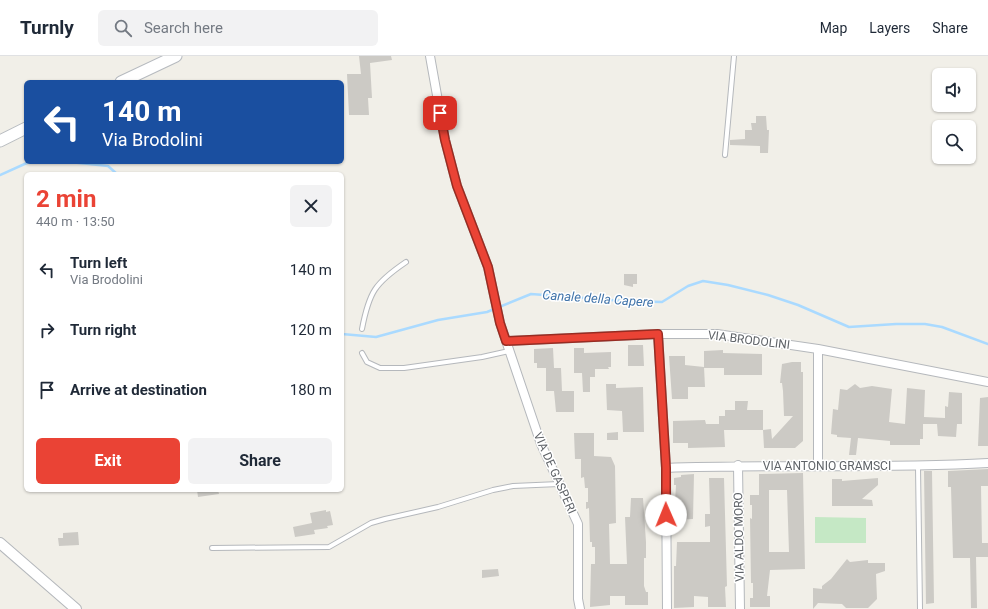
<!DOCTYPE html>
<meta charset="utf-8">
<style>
:root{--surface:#fff;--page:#f2f2f3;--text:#1f2937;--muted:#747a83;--line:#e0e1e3;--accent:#ea4335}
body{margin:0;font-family:Roboto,sans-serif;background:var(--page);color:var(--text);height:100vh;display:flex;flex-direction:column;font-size:15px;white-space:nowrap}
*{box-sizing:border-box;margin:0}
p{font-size:13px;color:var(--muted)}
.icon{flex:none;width:22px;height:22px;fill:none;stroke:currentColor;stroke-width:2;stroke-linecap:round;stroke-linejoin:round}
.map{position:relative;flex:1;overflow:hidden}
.sheet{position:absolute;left:24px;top:116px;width:320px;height:320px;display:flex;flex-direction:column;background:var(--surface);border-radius:6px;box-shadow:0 1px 3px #0004}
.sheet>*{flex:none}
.top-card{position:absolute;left:24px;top:24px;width:320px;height:84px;border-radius:6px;box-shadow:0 1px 3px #0004;background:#1a4fa0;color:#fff;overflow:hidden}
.controls{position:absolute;left:932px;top:12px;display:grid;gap:8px}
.controls a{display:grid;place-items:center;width:44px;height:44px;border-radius:6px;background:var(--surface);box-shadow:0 1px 3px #0004;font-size:20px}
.pin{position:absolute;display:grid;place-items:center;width:34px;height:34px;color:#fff;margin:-17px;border-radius:8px;box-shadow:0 2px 6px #0006}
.me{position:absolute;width:44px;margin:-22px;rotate:359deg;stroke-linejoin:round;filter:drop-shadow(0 0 3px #0008)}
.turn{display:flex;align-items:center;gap:14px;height:84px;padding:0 12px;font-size:18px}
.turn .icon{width:52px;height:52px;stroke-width:2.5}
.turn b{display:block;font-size:28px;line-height:34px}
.round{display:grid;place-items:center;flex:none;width:42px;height:42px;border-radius:6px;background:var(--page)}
.head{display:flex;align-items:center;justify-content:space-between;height:68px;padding:0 12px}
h1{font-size:24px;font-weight:700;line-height:30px;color:var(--accent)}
.primary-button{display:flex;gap:8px;margin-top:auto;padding:8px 12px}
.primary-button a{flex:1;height:46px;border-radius:6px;background:var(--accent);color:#fff;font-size:16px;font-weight:700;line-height:46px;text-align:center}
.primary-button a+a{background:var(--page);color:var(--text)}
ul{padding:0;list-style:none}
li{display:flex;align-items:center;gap:12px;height:60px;padding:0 12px}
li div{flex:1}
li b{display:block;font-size:15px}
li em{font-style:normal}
header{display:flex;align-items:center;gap:24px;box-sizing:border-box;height:56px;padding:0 20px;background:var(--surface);border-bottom:1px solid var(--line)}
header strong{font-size:19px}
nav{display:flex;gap:22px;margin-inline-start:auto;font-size:14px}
.search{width:280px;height:36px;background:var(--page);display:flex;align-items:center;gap:10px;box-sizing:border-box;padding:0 14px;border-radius:6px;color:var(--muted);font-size:15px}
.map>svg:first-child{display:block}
.green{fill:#c5e8c5}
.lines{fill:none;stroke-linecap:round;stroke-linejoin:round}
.stream{stroke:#aadaff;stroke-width:2.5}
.building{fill:#cccac5;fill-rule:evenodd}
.service-casing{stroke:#b5b8bc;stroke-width:6}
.minor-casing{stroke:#b5b8bc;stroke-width:10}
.tertiary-casing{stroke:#b5b8bc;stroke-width:12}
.secondary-casing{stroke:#b6babf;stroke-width:13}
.service{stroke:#fff;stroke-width:4}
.minor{stroke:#fff;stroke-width:8}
.tertiary{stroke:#fff;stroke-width:10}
.secondary{stroke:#fff;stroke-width:11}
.route-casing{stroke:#982c22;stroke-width:10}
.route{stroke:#ea4335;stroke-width:7}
.labels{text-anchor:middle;stroke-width:3;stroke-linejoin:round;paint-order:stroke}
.street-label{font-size:12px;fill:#5f6368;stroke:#fff}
.water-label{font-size:13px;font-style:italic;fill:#4174aa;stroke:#fff}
</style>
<header>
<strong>Turnly</strong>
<div class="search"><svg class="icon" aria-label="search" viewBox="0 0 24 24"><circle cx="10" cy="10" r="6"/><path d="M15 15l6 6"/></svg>Search here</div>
<nav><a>Map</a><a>Layers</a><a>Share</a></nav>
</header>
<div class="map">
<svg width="988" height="553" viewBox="0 0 988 553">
<rect width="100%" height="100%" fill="#f1efe8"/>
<path class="green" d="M815,461L866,462V487H815Z"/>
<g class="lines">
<path class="stream" d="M70,106L108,110L117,118
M0,119L29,106
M342,278L376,281L438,264L487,256L531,238L624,245L662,246L688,230L703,225L728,229L768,239L798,249L849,271L896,268H925L942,271L988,288"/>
</g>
<path class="building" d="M359,0H391L392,4L370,7L372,42H368L369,59H349L347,18H361Z
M756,60H766L767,74H769L768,97H760V90L730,89V84L745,83V74H752L751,67H756Z
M624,218H637V228H633V231L624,229Z
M628,289H643L644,310H628Z
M553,292L554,312H561L562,335H574V356H556L554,335H546V312H537V307H534V293Z
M574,292H584V297L611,296V311H608L609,313H595V321H590V336H583L582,317H574Z
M723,294V297L762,298V319H724V312H704V295Z
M669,300H685V309L704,311L705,331H688V343H672Z
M792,306H801V316H803V385L795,392H764L763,374L771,373L772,383L793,360H784L783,335L782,327H780L782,308Z
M606,328H616V332L643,331L644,376H623L622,355L607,354Z
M855,328L860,332L872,330L892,333L889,366L905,368L907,332L925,334L924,361L945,362V350L948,351L949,336L962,337V368H957L956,381L938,380L937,368H923V383H920V389H890V385L858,382L856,399H849L851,382L837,381V379L831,378L833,353L838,354L840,333L847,334Z
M988,341V390H978L980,342Z
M735,345H748L747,354H763V374H724L725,391L688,392V387H673V365L705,364L706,368H719V360H725V354H735Z
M618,376V384H607V377Z
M574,377H594V400L611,401L615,410L616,467L609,468L610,508H627L625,461H630L631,442H643L646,486V502H644V530L646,536H648V549H625V540H610V549L590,551L591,508H595V491H592V486H590L589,452L586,453V446H588V432H585L584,421L581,422V403H575Z
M988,413V430H981L982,487H988V501H976L977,552H971L970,502H953L951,431H948V415Z
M924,415H932L934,547L926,548Z
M803,417L805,513L770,514L767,540H770V551H750V542H753V527H751L750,462L752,463V449H750V439H759V418ZM769,434H787L789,496H769Z
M694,418L693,463L674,464L676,429H674V422L681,421V419Z
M709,422H724L727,530L725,531L726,551H708V541L694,540V551L674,552V510H676L677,486H710V470L705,471V458H710Z
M878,422V429L862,443L872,444L873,450H832V423H842V425Z
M197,434H218L219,438L198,441Z
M326,454V456L330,455L333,469L327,470L328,472L314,474L315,478L295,481L293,471L312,467L310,457Z
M78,476L79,489L59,490L58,482H63V477Z
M847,503L850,506L868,504V507H885V515L876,518L877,543L868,552H846L842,548L818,547L813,553V532L822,533V530L831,523Z
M498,513L499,520L482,522V514Z"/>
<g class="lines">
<g class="service-casing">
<path id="service" d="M725,99L734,0
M362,273C369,236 375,227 406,206
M362,297L367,306L380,312H404L482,301L509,295
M918,411L920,553
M212,492L329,491L371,467L385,463L438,451L493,434L513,430L559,428"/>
</g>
<g class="minor-casing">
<path id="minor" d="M430,0L445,84L457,130L488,211L500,267L541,388L578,468V543L580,553
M658,278L666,412L667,553
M506,285L658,278H717L818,293L988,326
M818,293V410
M738,409L740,553
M666,412C773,408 881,413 988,407"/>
</g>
<g class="tertiary-casing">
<path id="tertiary" d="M0,487L76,553"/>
</g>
<g class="secondary-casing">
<path id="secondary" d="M121,26L176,0
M0,85L26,72"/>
</g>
<use href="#service" class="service"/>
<use href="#minor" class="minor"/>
<use href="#tertiary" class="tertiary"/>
<use href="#secondary" class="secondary"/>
</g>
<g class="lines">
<g class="route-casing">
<path id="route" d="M440,57L445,84L457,130L488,211L500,267L506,285L658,278L666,412V459"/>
</g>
<use href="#route" class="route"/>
</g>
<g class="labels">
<g class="street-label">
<text transform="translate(749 284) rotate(7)" y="4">VIA BRODOLINI</text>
<text x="827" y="414">VIA ANTONIO GRAMSCI</text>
<text transform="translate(555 417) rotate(66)" y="4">VIA DE GASPERI</text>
<text transform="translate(739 481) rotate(-91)" y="4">VIA ALDO MORO</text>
</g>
<g class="water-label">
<text transform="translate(598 242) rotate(4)" y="5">Canale della Capere</text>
</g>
</g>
</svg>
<div class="controls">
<a><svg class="icon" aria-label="sound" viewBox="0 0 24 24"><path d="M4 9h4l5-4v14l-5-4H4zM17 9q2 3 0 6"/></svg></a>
<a><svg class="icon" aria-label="search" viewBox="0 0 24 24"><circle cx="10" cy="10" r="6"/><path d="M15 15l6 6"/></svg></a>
</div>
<div class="pin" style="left:440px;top:57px;background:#d93025"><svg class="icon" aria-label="arrive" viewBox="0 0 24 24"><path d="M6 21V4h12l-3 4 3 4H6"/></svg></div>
<svg class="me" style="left:666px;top:459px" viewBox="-20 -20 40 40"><circle r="19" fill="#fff"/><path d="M0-13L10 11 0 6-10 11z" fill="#ea4335"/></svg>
<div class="top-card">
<div class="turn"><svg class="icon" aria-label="left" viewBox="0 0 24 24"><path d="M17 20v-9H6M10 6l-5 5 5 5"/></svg><div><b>140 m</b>Via Brodolini</div></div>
</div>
<section class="sheet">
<div class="head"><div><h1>2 min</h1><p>440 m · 13:50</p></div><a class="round"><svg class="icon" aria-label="close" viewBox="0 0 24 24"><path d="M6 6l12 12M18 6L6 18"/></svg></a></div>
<ul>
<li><svg class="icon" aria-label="left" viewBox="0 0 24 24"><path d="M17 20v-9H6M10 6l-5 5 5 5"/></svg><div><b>Turn left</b><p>Via Brodolini</p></div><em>140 m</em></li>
<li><svg class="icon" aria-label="right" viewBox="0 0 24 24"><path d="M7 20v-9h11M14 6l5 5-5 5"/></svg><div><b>Turn right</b></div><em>120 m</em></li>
<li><svg class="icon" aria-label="arrive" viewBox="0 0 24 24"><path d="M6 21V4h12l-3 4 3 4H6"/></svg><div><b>Arrive at destination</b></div><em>180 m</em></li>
</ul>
<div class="primary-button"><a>Exit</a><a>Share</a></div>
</section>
</div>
